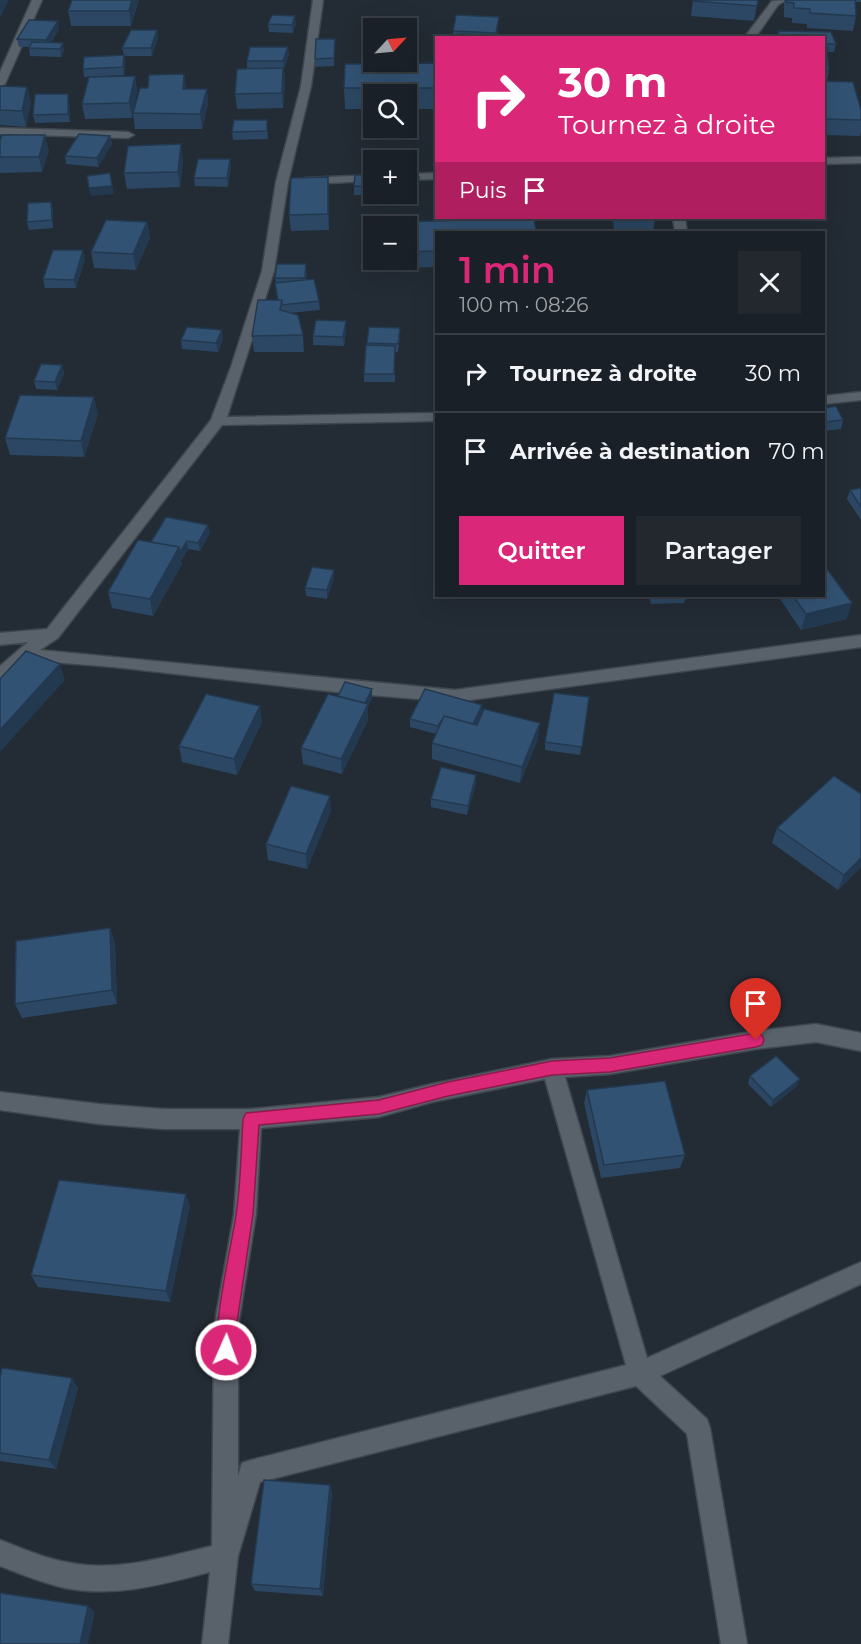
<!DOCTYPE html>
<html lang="fr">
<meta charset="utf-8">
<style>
:root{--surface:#1a2027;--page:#23282f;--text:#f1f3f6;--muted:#9fa3a7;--line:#383e44;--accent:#db2777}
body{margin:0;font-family:Montserrat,sans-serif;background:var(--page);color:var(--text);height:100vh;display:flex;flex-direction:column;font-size:22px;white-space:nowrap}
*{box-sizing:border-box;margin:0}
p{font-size:20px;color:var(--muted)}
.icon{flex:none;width:33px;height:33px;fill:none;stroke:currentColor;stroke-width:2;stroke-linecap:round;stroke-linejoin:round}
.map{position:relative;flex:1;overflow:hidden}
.side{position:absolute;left:435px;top:231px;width:390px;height:366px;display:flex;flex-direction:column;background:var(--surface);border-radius:0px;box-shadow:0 6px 24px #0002,0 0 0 2px var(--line)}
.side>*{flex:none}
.hud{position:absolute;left:435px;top:36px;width:390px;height:183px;border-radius:0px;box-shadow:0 6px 24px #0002,0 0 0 2px var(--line);background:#db2777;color:#fff;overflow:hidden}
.needle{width:39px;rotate:64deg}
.fabs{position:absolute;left:363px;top:18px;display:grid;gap:12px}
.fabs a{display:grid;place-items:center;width:54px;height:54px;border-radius:0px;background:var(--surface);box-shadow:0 6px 24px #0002,0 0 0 2px var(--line);font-size:30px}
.pin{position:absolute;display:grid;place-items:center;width:51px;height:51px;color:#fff;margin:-62px -26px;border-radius:50% 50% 50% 0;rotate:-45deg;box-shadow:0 0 6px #0007}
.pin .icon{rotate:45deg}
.me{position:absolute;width:66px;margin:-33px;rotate:2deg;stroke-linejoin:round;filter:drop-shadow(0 0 4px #0008)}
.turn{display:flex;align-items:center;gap:21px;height:126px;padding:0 24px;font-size:27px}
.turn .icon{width:78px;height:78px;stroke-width:2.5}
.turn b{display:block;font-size:42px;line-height:51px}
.then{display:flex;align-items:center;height:57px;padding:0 24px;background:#0003;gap:12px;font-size:22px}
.round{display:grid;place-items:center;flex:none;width:63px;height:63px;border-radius:0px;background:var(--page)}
.summary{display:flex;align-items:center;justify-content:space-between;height:102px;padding:0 24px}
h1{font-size:36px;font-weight:600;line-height:45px;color:var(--accent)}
.action{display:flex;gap:12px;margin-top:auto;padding:12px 24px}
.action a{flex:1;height:69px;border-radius:0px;background:var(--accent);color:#fff;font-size:24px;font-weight:600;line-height:69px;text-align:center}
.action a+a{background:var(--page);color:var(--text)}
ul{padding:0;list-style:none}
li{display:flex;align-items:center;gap:18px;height:78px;padding:0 24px;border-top:2px solid var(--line)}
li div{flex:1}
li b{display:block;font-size:22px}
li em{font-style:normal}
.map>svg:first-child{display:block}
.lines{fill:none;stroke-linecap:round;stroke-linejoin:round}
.minor-casing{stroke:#3f464d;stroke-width:3}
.minor{fill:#59626b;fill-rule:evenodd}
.wall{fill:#2b4763}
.shaded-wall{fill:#233950}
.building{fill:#325273;stroke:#233950;stroke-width:1.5}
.route{fill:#db2777;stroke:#8e194d;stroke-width:1.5}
</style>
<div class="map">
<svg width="861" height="1644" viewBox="0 0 861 1644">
<rect width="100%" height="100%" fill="#232b34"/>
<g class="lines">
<g class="minor-casing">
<path id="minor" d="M32,0H42L5,84L0,87V72Z
M313,0H323L311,86L288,182L274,271L227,417L436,413V421L222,425L58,638L40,650L455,690L861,635V647L455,702L345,693L114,667L26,660L6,680L0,682V666L28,642L0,645V633L47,629L211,420L231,367L262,271L276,182L301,86Z
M786,0L778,5L755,38H744L772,1Z
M0,128L128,132L134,135L128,138L0,134Z
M861,157V163L824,164V158Z
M436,173V179L406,180V174Z
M374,175V181L305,184L299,181L305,178Z
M673,218H685L687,232H675Z
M861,392V400L824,404V396Z
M816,1024L861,1033V1051L816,1042L756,1049L610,1074L565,1077L647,1358L861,1262V1284L660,1376L707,1419L710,1428L747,1644H721L687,1434L636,1386L260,1482L238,1556L228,1644H202L210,1572C164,1584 114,1598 65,1588C43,1583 21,1574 0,1566V1540C22,1548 43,1558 66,1562C115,1573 165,1557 212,1546L214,1327L234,1214L240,1129H163L99,1124L0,1110V1092L99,1104L163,1109H251L379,1097L432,1084L552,1059L610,1056L756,1031ZM545,1079L626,1365L251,1460L242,1463L238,1476V1327L256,1214L261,1128L379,1117L432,1102Z"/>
</g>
<use href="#minor" class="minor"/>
</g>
<path class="wall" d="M72,0H139L131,26H71L68,11Z
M693,0H758L754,21L691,16Z
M784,0H861V2H855L856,16L853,31L807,28V24L792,23V18L784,17Z
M268,24H296L293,33L269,32Z
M59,29L51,43L64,51L61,57L30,56L29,48V47H19L17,39Z
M157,30L158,38L152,56H124L125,63L124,75L84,77L83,69L124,55L122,48Z
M453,31H498L497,38H453Z
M778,31L831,32L836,44L834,52H827L829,72L827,81L853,82L861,110V132L860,136L824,135V38H777Z
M335,39L334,66L315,67V59Z
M289,55L284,69L285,84L283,108L237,109L235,94L247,69V61Z
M436,63V109H406V94H374V109H345L344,88Z
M184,74L186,89H207L208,104L202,129H135L133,113L148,88Z
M135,76L137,91L132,118L85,119L82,104Z
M0,86L27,87L31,103L26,127L0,125Z
M68,94L69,102L70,122L35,123L33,115Z
M267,120L268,139L233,140L232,132Z
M110,136L112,144L98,167L66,164L65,156Z
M0,140L49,151L42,172L0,173Z
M183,160L180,187L127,189L124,173Z
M231,167L228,187L195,186L194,178Z
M374,175V194H384V195H354V186Z
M419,185L418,205L385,204V194Z
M329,193V230L291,231L289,215Z
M51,202L53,210V228L29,230L27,222Z
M613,218H655L653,232H614Z
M147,222L150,238L136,270L94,268L91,252Z
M406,226L436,232V267L402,268L401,260H406Z
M85,259L76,288H45L43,279Z
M307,273L306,280L319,301L320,310L290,313L303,335L304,352H254L252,336L277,300L275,283H276L275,278Z
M346,330L344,346L313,345V336Z
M400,337L398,352H395V382H364V374L367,343Z
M223,339L218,352L182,349L181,340Z
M62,365L64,374L57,390L36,389L34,381Z
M824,408L843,420L841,429L824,431Z
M98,414L84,457L10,455L5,438Z
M861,488V520L847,499L850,490Z
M210,533L200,551L188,549L181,561L182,564L153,616L112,608L108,592L151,542Z
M334,570V578L327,599L306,596L305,588Z
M649,596H686L684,603L651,604Z
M778,596H824L847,619L801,630Z
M372,689V698L368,707V720L342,774L303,764L301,748L338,696Z
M589,697L580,755L545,750V742Z
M482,705V713L477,725L538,739L520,783L432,759V743L436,734L410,727V719Z
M262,722L237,775L182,762L179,746Z
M476,783L467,815L431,807V799Z
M331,811L307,869L268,860L266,844Z
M777,828L861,867L838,890L772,843Z
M110,928L115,943L117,1004L22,1018L15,1004Z
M750,1076L797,1086L771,1107L748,1084Z
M587,1090L685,1155L680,1168L601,1178L584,1103Z
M190,1206L170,1302L38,1287L31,1275Z
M0,1377L78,1388L56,1469L0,1461Z
M330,1485L332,1493L323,1596L255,1591L251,1584Z"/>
<path class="shaded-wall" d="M0,0H9L0,18Z
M132,0H139L131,26L129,11Z
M295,16L296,24L293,33L292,25Z
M499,17L498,31L497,38H496Z
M58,21L59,29L48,48L46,40Z
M157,30L158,38L152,56L151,48Z
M63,43L64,51L61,57L60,49Z
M288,47L289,55L284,69L283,61Z
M124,55L125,63L124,75L123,67Z
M283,68L285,84L283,108L282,93Z
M184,74L186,89H183Z
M135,76L137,91L132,118L129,103Z
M27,87L31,103L26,127L22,111Z
M207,89L208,104L202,129L200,114Z
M68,94L69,102L70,122L68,114Z
M45,135L49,151L42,172L39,157Z
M110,136L112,144L98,167L97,158Z
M181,144L183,160L180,187L178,172Z
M230,159L231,167L228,187L227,178Z
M110,173L114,194L91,196L89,188Z
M328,177L329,193V230L328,214Z
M51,202L53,210V228L52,220Z
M147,222L150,238L136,270L133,254Z
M83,250L85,259L76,288L74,280Z
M346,321V330L344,346L343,337Z
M222,330L223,339L218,352L216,343Z
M62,365L64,374L57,390L55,382Z
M94,397L98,414L84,457L81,441Z
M208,525L210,533L200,551L198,543Z
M187,541L188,549L181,561L182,564L153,616L150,599L179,547Z
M334,570V578L327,599V590Z
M852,603L847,619L801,630L806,614Z
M60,664L65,680L0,752V730Z
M372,689V698L368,707V720L342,774L341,759Z
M482,705V713L471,737V729Z
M260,706L262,722L237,775L234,759Z
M540,723L538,739L520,783L522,767Z
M476,775V783L467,815L468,806Z
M330,796L331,811L307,869L306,854Z
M861,858V867L838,890L844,875Z
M110,928L115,943L117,1004L112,990Z
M800,1079L797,1086L771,1107L773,1100Z
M186,1194L190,1206L170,1302L166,1291Z
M72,1378L78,1388L56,1469L49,1460Z
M330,1485L332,1493L323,1596L320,1589Z
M88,1606L95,1612L88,1644H80Z"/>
<path class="building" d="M72,0H132L129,11H68Z
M693,0H758L757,6L693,1Z
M786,0H855L856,16L810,13V9L794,8V3L786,2Z
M272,15L295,16L292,25L268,24Z
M456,15L499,17L496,33L453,31Z
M29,20L58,21L46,40L17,39Z
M131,30H157L151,48H122Z
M778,31L831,32L836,44H824V38H780Z
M458,34L488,35L487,38H457Z
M316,39H335L334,58L315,59Z
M32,42L63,43L60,49L29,48Z
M250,47H288L283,61H247Z
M824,47H827L829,72L824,71Z
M124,55L123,67L83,69L84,57Z
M436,63V88H344L345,64Z
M283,68L282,93L235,94L237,69Z
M184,74L183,89H207L200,114L133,113L140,88H148L149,75Z
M135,76L129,103L82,104L89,77Z
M824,81L853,82L861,110V120L824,119Z
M0,86L27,87L22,111L0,110Z
M35,94H68V114L33,115Z
M234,120H267V131L232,132Z
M79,134L110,136L97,158L65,156Z
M2,135H45L39,157H0V140Z
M181,144L178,172L124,173L128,146Z
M198,159H230L227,178H194Z
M110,173L112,186L89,188L87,176Z
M355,175H374V187L354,186Z
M328,177V214L289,215L291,178Z
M406,177H419L417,196H385V194H406Z
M51,202L52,220L27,222L28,203Z
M534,218L536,232H436V251L406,252V226H399V222Z
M106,220L147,222L133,254L91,252Z
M53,250H83L74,280L43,279Z
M277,264H306L305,278H275Z
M314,279L319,301L282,305V300H278L275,283Z
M258,300H282L280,310L298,315L303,335L252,336Z
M316,320L346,321L343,337L313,336Z
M187,327L222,330L216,343L181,340Z
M369,327L400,328L398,344L367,343Z
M366,345L395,346L394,374H364Z
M41,364L62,365L55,382L34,381Z
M20,395L94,397L81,441L5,438Z
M836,406L843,420L826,422L824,417V408Z
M861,488V507L850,490Z
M166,517L208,525L198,543L187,541L180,552L179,547L151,542Z
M138,540L179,547L150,599L108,592Z
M312,567L334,570L327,590L305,588Z
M827,569L852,603L806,614L793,596H824V570Z
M26,651L60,664L0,730V679Z
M345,682L372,689L365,703L338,696Z
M425,689L482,705L473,724L444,716L442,721H441L438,726L410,719Z
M554,693L589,697L582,747L545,742Z
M206,694L260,706L234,759L179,746Z
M328,694L368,704L341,759L301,748Z
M484,709L540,723L522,767L432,743L444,716L477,725Z
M441,767L476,775L468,806L431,799Z
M834,776L861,794V858L844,875L777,828Z
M291,786L330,796L306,854L266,844Z
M110,928L112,990L15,1004L16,941Z
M776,1056L800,1079L773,1100L750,1076Z
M665,1081L685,1155L604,1165L587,1090Z
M59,1180L186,1194L166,1291L31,1275Z
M2,1368L72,1378L49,1460L0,1453V1377Z
M264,1480L330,1485L320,1589L251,1584Z
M0,1593L88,1606L80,1644H0Z"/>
<path class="route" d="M756,1033L762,1035L764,1040L762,1045L756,1047L610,1072L552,1075L448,1096L379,1114L259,1125L253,1214L232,1356L226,1359L220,1356C210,1332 232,1245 236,1215C241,1183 241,1151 243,1119L246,1113L379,1100L448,1082L552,1061L610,1058Z"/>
</svg>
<div class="fabs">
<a><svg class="needle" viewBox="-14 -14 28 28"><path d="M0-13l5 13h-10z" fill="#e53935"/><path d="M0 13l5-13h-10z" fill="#9fa3a7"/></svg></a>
<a><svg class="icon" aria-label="search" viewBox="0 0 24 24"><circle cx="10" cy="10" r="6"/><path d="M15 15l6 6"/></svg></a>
<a>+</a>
<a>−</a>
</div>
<div class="pin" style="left:756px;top:1040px;background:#d93025"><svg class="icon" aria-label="arrive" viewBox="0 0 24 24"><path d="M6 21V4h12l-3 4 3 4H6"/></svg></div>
<svg class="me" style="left:226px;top:1350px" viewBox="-20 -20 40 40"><circle r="17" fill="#db2777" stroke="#fff" stroke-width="3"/><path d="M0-11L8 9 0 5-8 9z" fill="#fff"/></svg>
<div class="hud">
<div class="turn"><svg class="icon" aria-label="right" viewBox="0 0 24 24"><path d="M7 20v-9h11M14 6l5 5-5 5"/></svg><div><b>30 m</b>Tournez à droite</div></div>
<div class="then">Puis<svg class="icon" aria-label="arrive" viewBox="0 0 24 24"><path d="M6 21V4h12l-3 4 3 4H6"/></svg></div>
</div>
<section class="side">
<div class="summary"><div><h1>1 min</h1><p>100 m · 08:26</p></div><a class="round"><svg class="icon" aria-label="close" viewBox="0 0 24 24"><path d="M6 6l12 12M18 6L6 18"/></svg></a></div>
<ul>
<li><svg class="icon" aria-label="right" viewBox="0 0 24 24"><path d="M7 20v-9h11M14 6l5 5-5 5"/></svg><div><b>Tournez à droite</b></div><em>30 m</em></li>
<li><svg class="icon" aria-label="arrive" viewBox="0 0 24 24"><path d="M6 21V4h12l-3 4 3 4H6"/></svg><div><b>Arrivée à destination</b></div><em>70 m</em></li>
</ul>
<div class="action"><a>Quitter</a><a>Partager</a></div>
</section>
</div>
